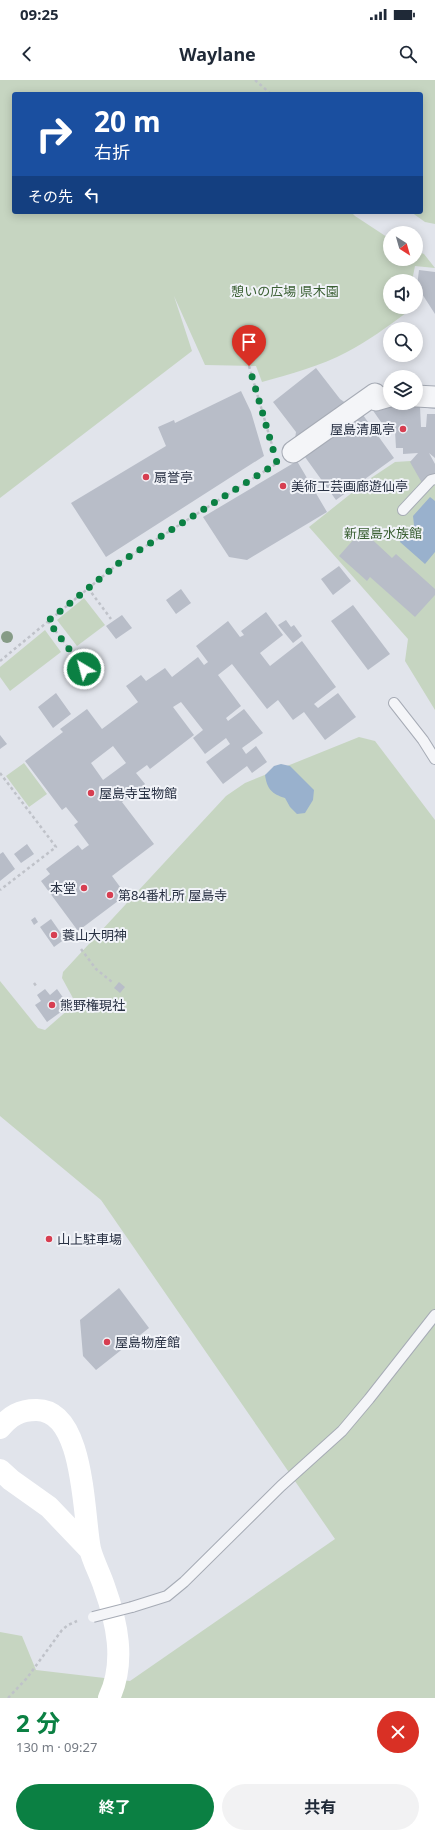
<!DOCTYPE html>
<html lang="ja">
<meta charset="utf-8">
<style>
:root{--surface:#fff;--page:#f2f2f3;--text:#1f2937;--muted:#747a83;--accent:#0b8043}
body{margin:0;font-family:"Noto Sans","Noto Sans JP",sans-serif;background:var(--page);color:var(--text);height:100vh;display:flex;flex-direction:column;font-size:15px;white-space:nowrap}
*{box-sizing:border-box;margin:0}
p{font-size:13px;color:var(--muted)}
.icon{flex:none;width:22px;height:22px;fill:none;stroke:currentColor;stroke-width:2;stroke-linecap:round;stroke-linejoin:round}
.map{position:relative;height:1618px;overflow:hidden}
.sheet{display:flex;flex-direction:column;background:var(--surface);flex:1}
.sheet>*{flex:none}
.hud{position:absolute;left:12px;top:12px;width:411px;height:122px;border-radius:4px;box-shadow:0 2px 10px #0003;background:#1a4fa0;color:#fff;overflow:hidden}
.needle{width:26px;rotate:143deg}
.fabs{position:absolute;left:383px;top:146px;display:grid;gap:8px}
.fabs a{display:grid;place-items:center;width:40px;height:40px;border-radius:50%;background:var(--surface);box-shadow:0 2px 10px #0003;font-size:20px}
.pin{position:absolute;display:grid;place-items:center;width:34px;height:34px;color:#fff;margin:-41px -17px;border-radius:50% 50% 50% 0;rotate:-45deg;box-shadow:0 0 4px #0007}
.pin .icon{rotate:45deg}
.me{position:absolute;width:44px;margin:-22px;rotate:323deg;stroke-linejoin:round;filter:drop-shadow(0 0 3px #0008)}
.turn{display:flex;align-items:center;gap:14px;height:84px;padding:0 16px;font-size:18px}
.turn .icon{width:52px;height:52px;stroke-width:2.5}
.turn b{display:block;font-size:28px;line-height:34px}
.then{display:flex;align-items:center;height:38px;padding:0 16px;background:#0003;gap:8px;font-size:15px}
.round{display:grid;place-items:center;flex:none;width:42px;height:42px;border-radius:21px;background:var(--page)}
.summary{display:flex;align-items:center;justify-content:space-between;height:68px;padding:0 16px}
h1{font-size:24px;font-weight:700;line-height:30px;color:var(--accent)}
.primary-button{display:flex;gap:8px;margin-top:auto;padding:8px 16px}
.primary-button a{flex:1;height:46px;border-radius:24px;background:var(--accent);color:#fff;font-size:16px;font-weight:700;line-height:46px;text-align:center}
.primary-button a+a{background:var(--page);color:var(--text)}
.status{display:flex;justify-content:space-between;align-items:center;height:28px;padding:0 20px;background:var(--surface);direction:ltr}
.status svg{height:11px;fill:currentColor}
header{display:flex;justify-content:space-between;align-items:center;height:52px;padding:0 16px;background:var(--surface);font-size:18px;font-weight:700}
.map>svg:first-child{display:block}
.green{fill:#c6d5c1}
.water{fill:#99b1cd}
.building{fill:#b8bdc8;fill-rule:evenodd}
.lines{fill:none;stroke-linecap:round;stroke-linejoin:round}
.lane-casing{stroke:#a6abb5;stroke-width:12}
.street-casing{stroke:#a6abb5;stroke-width:23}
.path{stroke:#bfc2c9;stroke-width:2.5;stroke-dasharray:3 3;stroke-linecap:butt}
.lane{stroke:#f4f5f8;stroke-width:10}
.street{stroke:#f4f5f8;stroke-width:21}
.secondary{stroke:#fff;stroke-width:22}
.lane-bridge-casing{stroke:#a6abb5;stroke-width:12;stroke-linecap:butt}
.lane-bridge{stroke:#f4f5f8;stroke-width:10}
.tree{fill:#869b86}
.route{stroke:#0b8043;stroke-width:7;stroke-dasharray:0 12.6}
.poi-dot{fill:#d73e51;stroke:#f1f3f8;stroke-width:1.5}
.labels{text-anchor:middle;stroke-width:4;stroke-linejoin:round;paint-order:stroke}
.park-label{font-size:13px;fill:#3b6034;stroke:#f1f3f8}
.poi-label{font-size:13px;fill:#283143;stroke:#f1f3f8;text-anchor:start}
</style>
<div class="status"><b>09:25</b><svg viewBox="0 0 49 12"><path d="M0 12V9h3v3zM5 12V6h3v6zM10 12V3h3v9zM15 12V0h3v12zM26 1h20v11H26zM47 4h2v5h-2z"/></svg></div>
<header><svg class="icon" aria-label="back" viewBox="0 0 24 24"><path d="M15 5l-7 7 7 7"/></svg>Waylane<svg class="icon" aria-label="search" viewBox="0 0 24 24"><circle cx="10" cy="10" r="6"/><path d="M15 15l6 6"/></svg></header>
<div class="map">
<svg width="435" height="1618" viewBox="0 0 435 1618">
<rect width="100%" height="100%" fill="#e1e4eb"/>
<path class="green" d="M0,0H435V144L425,142L411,132H421V14H14V132H351L355,136L390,159V179H416V171L424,174L435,188L415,186L412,201H390V227H407L406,233C387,247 368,261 347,272C321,286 290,294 262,302L256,286L205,285L174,216L192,271L0,418Z
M426,380L435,384V630L405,581L408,559L309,447L368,400L395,382Z
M84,518L105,545L77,566L57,540Z
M45,550L61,572L10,611L0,597V587Z
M359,657L375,661L435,740V1618H0V1552L22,1556L36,1590L130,1601L335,1459L101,1120L0,1036V901L38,948L45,950L69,929L74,920L62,898L63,892L226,716L245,703Z
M24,683L47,714L29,727L6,696Z"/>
<path class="water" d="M430,417L435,421V472L425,484L400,462L404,450L414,445L413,436Z
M281,684L290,686L314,710L313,720L305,733L297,734L290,727L285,718C272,714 267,709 265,695L274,686Z"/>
<path class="building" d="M419,190L435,192V234L417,206Z
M316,288L340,319L363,335L394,378L336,420L305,377L293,372L296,352L273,322Z
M435,309V329L420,327L421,347H426L427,334H435V378L429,373L435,384V397L422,403L410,382L418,373L403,374V368H396L395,351L388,352L367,322L416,323Z
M241,311L251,332L264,376L106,477L71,423L166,366L158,347L174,340L175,343Z
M297,381L327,432L247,480L229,477L203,437Z
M362,450L392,478L396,474L435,509V515L415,537L370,497L367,501L339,476Z
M339,486L351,501L333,515L321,499Z
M181,509L191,523L176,534L166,520Z
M353,525L390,574L368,590L331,541Z
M266,532L283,555L260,573L270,586L302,561L336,607L314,624L318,628L338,613L356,637L325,660L304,632L293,640L278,620L267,629L232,584L218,595L241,626L226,638L228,641L244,629L263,653L242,668L246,674L256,666L267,682L252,693L247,686L223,704L206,682L230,664L226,658L205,674L193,658L203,650L181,622L173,627L194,655L150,689L147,685L136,693L145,704L122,722L154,764L112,796L126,815L78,851L41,801L50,794L46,789L78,765L82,770L89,765L74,745L78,742L66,727L62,730L25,681L63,652L60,649L87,629L102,649L138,622L126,606L141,595L146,601L165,588L172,597L198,577L204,585L208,582L196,566L228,541L240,557L244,555L241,551ZM113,666L126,683L103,700L91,683Z
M122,535L132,548L116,559L106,546Z
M286,540L291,547L294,545L302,556L293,563L278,545Z
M96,585L103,594L83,608L77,599Z
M56,613L71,634L53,648L38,627Z
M0,655L7,664L0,669Z
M27,764L34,774L21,783L14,774Z
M3,772L15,789L0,801V774Z
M35,837L38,842L34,845L31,840Z
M51,839L65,859L54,867L40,847Z
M119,902L125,907L120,913L114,908Z
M45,909L50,915L57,909L69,926L47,942L35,925L41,921L37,915Z
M119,1208L149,1248L96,1290L83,1276L80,1240Z"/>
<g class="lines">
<g class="lane-casing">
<path id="lane" d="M403,430L431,400L435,399
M394,623L423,660L435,679
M132,1527L167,1516L184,1502L281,1406L342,1351L369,1319L435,1235"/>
</g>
<g class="street-casing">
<path id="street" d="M416,316L435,317
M293,372L375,314L376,320L390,316"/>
</g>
<path class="path" d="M255,0L271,14
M249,286L272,365
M88,508L111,539
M48,541L84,589
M0,581L119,483L276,384
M0,693L56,767L0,810
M81,869L96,889L112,902
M34,903L37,907
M8,1618L27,1598L62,1550L68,1545L77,1541"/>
<use href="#lane" class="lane"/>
<use href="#street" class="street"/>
<path class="secondary" d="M0,1348C10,1336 20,1330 36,1330C85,1329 83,1435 90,1469C93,1481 100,1494 104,1506C117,1542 126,1582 109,1618
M0,1390L11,1400L49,1427L90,1470"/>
<g class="lane-bridge-casing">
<path id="lane-bridge" d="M93,1537L132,1527"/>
</g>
<use href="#lane-bridge" class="lane-bridge"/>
</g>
<circle class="tree" cx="7" cy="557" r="6"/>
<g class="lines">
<path class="route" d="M84,589L48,541L119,483L277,383L249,286"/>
</g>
<g class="poi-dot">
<circle cx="403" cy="349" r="4"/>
<circle cx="146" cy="397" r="4"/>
<circle cx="283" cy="406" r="4"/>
<circle cx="91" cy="713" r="4"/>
<circle cx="84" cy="808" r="4"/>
<circle cx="110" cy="815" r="4"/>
<circle cx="54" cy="855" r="4"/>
<circle cx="52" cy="925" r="4"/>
<circle cx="49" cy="1159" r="4"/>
<circle cx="107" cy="1262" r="4"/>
</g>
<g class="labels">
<g class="park-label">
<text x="285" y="216">憩いの広場 県木園</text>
<text x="383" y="458">新屋島水族館</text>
</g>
<g class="poi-label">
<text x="395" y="354" text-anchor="end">屋島清風亭</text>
<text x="154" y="402">扇誉亭</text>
<text x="291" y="411">美術工芸画廊遊仙亭</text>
<text x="99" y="718">屋島寺宝物館</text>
<text x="76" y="813" text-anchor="end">本堂</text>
<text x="118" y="820">第84番札所 屋島寺</text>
<text x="62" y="860">蓑山大明神</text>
<text x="60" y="930">熊野権現社</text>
<text x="57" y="1164">山上駐車場</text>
<text x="115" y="1267">屋島物産館</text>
</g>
</g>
</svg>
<div class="fabs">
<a><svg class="needle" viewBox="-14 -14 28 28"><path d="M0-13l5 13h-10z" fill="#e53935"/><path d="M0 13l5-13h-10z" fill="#747a83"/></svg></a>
<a><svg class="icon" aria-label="sound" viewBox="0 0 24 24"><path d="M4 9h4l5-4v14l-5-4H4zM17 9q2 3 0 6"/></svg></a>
<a><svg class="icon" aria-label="search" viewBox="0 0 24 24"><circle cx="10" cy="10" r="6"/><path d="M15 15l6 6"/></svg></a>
<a><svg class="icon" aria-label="layers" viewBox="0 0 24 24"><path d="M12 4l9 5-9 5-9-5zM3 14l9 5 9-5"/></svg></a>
</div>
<div class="pin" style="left:249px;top:286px;background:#d93025"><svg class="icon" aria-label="arrive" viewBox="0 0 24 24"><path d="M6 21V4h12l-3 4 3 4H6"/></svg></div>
<svg class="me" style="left:84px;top:589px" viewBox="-20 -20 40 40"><circle r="17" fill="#0b8043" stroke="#fff" stroke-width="3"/><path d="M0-11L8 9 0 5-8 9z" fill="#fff"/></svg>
<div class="hud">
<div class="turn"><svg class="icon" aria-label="right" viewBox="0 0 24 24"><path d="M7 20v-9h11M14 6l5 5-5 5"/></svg><div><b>20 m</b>右折</div></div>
<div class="then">その先<svg class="icon" aria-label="left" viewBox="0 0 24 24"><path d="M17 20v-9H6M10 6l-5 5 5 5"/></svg></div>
</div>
</div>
<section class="sheet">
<div class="summary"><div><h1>2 分</h1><p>130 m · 09:27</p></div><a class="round" style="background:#d93025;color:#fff"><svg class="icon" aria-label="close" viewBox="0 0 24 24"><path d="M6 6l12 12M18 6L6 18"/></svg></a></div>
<div class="primary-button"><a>終了</a><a>共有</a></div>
</section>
